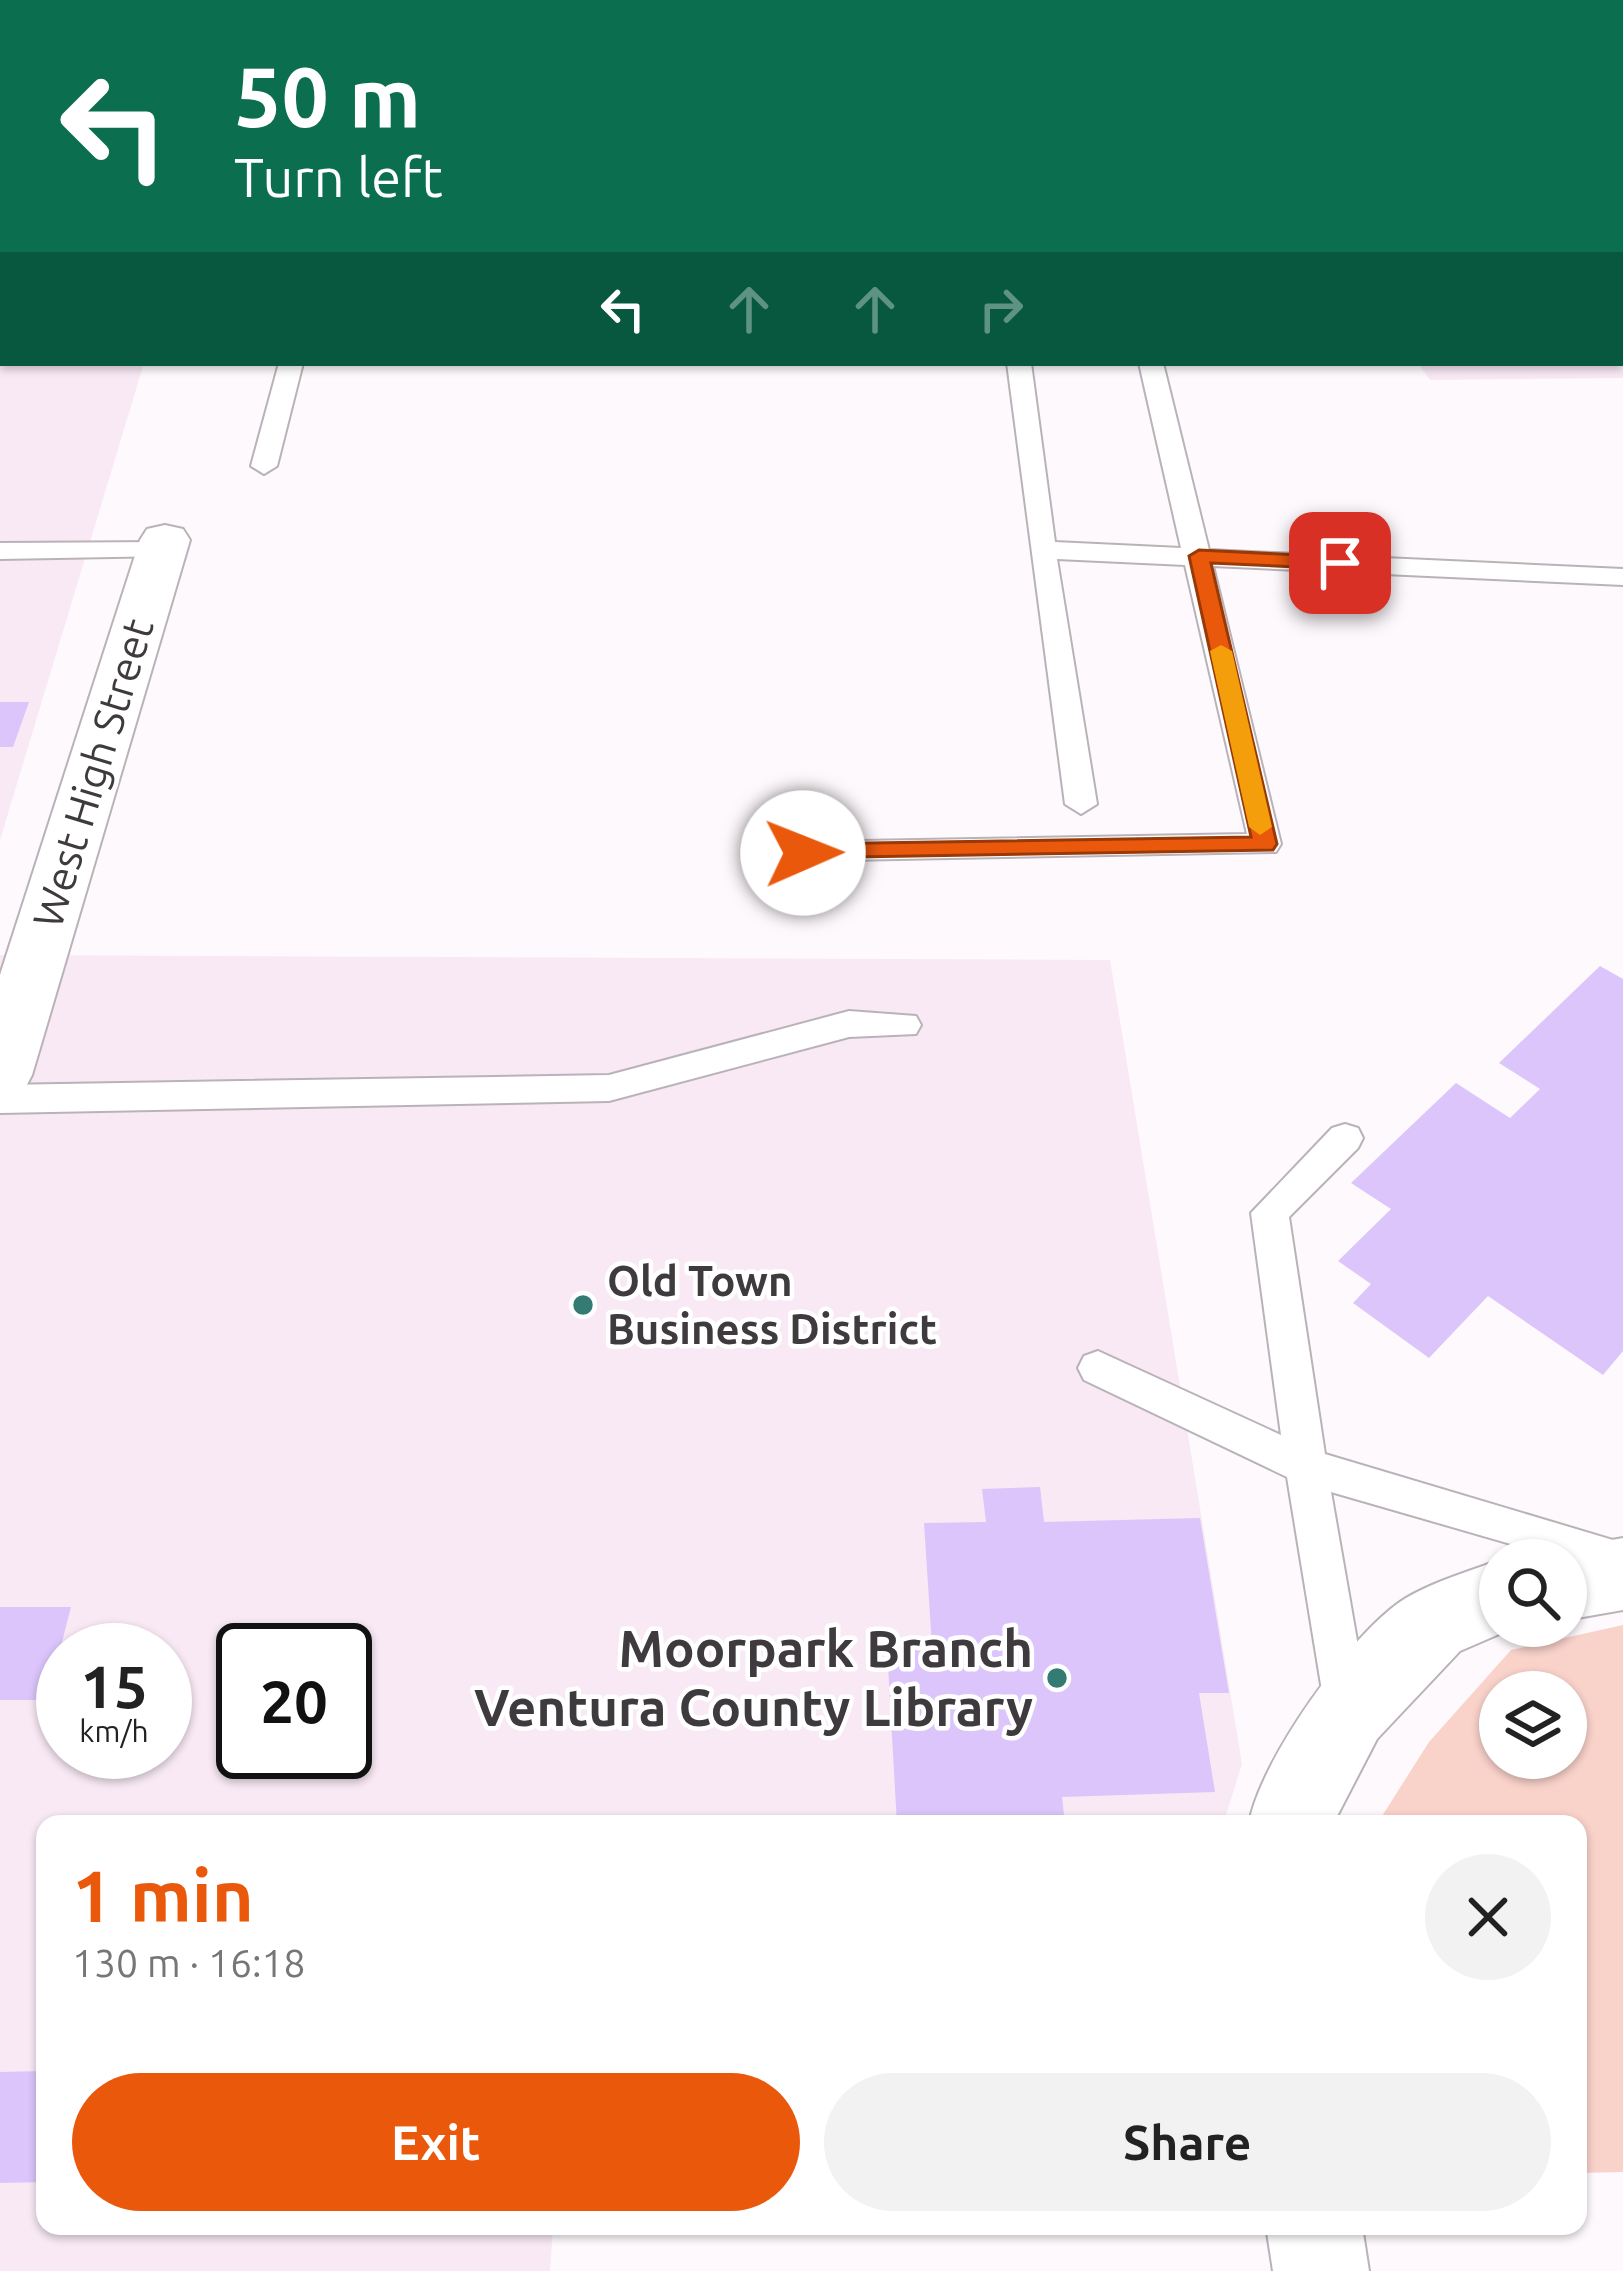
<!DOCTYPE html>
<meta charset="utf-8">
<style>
:root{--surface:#fff;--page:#f2f2f2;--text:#222;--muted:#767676;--accent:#ea580c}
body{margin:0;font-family:Ubuntu,sans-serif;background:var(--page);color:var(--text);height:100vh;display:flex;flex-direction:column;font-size:45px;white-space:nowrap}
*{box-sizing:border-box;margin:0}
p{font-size:39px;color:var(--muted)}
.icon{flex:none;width:66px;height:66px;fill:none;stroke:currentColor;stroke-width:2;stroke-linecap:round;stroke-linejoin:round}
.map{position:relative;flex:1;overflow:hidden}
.drawer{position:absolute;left:36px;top:1815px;width:1551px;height:420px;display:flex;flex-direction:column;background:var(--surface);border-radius:24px;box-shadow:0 3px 9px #0004}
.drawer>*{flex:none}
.guide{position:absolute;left:0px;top:0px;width:1623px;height:366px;box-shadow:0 3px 9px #0004;background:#0b6e4f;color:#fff;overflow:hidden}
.tools{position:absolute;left:1479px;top:1539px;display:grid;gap:24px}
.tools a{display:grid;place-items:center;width:108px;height:108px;border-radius:50%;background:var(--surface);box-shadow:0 3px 9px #0004;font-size:60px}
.speed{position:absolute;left:36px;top:1623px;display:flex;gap:24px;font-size:60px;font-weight:700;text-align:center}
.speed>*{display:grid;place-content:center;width:156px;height:156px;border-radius:50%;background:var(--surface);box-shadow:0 3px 9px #0004;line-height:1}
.speed small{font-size:30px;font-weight:400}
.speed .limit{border:6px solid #111;border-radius:18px;background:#fff;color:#111}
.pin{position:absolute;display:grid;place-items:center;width:102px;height:102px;color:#fff;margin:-51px;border-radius:24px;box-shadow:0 6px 18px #0006}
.me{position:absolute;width:132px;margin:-66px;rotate:89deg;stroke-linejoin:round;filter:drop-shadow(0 0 9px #0008)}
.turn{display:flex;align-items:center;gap:42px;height:252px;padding:0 36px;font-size:54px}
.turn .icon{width:156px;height:156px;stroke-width:2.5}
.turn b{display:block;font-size:84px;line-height:102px}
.lanes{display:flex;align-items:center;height:114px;padding:0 36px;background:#0003;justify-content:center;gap:60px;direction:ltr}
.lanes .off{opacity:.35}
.round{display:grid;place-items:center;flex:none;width:126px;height:126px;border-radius:63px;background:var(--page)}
.summary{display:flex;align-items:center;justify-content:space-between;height:204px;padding:0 36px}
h1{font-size:72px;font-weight:700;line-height:90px;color:var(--accent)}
.cta{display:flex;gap:24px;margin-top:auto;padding:24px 36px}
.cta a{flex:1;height:138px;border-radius:72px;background:var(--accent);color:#fff;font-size:48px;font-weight:700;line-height:138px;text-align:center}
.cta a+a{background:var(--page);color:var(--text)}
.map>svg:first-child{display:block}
.built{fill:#f8e9f5;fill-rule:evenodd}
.green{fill:#f9d2ca;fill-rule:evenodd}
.building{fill:#dbc5fb}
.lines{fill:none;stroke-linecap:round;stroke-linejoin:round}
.lane-casing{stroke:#bab2b9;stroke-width:4}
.street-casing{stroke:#bab2b9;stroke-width:4}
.lane{fill:#fff;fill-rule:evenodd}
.street{fill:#fff;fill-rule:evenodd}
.rail-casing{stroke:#7f7a7e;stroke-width:9}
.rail{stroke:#fff;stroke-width:6;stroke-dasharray:16;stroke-linecap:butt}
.route{fill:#ea580c;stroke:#983908;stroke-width:3}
.slow{fill:#f59e0b}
.poi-dot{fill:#347b73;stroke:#fff;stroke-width:4.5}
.labels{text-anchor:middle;stroke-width:9;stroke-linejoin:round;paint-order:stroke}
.street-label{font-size:42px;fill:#3e3a3d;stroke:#fff}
.poi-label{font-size:42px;font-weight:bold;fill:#3e3a3d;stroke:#fff;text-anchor:start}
.near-poi-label{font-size:51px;font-weight:bold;fill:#3e3a3d;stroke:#fff;text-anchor:end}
</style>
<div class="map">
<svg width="1623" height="2271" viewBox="0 0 1623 2271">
<rect width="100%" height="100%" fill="#fef9fd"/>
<path class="built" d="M1136,0H1623V378L1430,380L1418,363H1620V3Z
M0,359L3,363H144L0,840Z
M0,955L1110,960L1242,1764L1223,1824H45V2226H553L550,2271H0ZM63,1650H165V1752H63ZM243,1650H345V1752H243Z"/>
<path class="green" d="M1623,1625V2172L1578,2173V1824H1377L1429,1742L1511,1650ZM1500,1692H1566V1758H1500Z"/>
<path class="building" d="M0,702H29L13,747H0Z
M1600,966L1623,979V1351L1603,1375L1488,1296L1429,1358L1353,1303L1371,1284L1338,1261L1391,1209L1351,1183L1456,1083L1510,1118L1540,1089L1499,1063Z
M1040,1487L1044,1522L1200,1518L1229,1693H1199L1215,1792L1062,1797L1065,1824H897L887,1648L932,1646L924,1523L986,1522L982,1489Z
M0,1607H71L47,1700H0Z
M45,2071V2182L0,2183V2072Z"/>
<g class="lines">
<g class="lane-casing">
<path id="lane" d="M284,0H304L305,3H285Z
M907,0H930L932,3H909Z
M1620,324H1623V338H1620Z
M279,363H303L277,466L264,474L251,466Z
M1007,363H1031L1055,542L1181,548L1139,363H1163L1209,550L1623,569V585L1213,566L1281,844L1276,852L792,861L787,853L792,845L803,842L1247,834L1185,565L1057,559L1097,804L1081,814L1065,804Z
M161,542L171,544L175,550L171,556L0,559V543Z
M849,1011L916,1016L921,1025L916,1034L849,1037L609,1101L0,1113V1085L609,1075Z
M1345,1124L1358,1128L1363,1138L1358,1148L1289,1217L1325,1454L1623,1543V1581L1566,1560L1331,1492L1369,1709L1363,1724L1347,1730L1331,1724L1325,1709L1287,1477L1084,1380L1078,1368L1084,1356L1098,1351L1281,1435L1251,1213L1332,1128Z"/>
</g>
<g class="street-casing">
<path id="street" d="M165,525L183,529L190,540L32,1075L23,1092L0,1099V975L140,540L147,529Z
M1623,1538V1610L1566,1620V1560L1538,1559L1566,1548Z
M1500,1560V1626H1518L1460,1651L1377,1739L1333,1824H1249C1259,1762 1352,1631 1406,1598C1433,1582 1472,1570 1500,1560Z
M1266,2226H1362L1369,2271H1273Z"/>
</g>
<use href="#lane" class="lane"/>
<use href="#street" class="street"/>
<g class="rail-casing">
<path id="rail" d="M0,127L3,121"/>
</g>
<use href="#rail" class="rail"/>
</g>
<path class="route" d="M1199,550L1340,557L1351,563L1340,569L1211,563L1277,844L1273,850L795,858L791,853L803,844L1251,837L1189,556Z"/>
<path class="slow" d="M1221,645L1232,651L1272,827L1260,835L1249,827L1210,651Z"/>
<g class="poi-dot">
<circle cx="583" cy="1305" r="12"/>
<circle cx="1057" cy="1678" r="12"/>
</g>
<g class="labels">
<g class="street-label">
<text transform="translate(93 773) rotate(-73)" y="15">West High Street</text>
</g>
<g class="poi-label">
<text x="607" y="1296">Old Town<tspan x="607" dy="48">Business District</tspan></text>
</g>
<g class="near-poi-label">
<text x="1033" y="1667">Moorpark Branch<tspan x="1033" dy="59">Ventura County Library</tspan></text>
</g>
</g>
</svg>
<div class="tools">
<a><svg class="icon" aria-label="search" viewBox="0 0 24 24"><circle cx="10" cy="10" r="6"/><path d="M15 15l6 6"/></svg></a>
<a><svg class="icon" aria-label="layers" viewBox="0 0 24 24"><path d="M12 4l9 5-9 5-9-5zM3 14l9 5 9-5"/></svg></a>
</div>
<div class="speed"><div>15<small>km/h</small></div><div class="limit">20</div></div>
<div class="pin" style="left:1340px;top:563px;background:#d93025"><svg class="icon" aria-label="arrive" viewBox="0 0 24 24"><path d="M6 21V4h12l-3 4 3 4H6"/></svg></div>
<svg class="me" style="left:803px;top:853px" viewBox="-20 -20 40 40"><circle r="19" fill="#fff"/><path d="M0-13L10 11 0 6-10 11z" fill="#ea580c"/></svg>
<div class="guide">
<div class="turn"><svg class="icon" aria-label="left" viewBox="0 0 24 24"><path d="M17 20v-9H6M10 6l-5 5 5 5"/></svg><div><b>50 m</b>Turn left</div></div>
<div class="lanes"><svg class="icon" aria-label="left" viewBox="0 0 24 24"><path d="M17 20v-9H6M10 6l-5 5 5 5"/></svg><svg class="icon off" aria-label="ahead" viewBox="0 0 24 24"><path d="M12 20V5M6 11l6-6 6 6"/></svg><svg class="icon off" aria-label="ahead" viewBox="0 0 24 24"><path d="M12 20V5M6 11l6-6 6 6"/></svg><svg class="icon off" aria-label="right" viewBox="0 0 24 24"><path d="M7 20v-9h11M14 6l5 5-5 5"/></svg></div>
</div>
<section class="drawer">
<div class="summary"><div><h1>1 min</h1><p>130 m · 16:18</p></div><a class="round"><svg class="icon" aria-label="close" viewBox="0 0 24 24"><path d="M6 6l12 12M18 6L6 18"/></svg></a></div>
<div class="cta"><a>Exit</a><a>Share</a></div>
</section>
</div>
